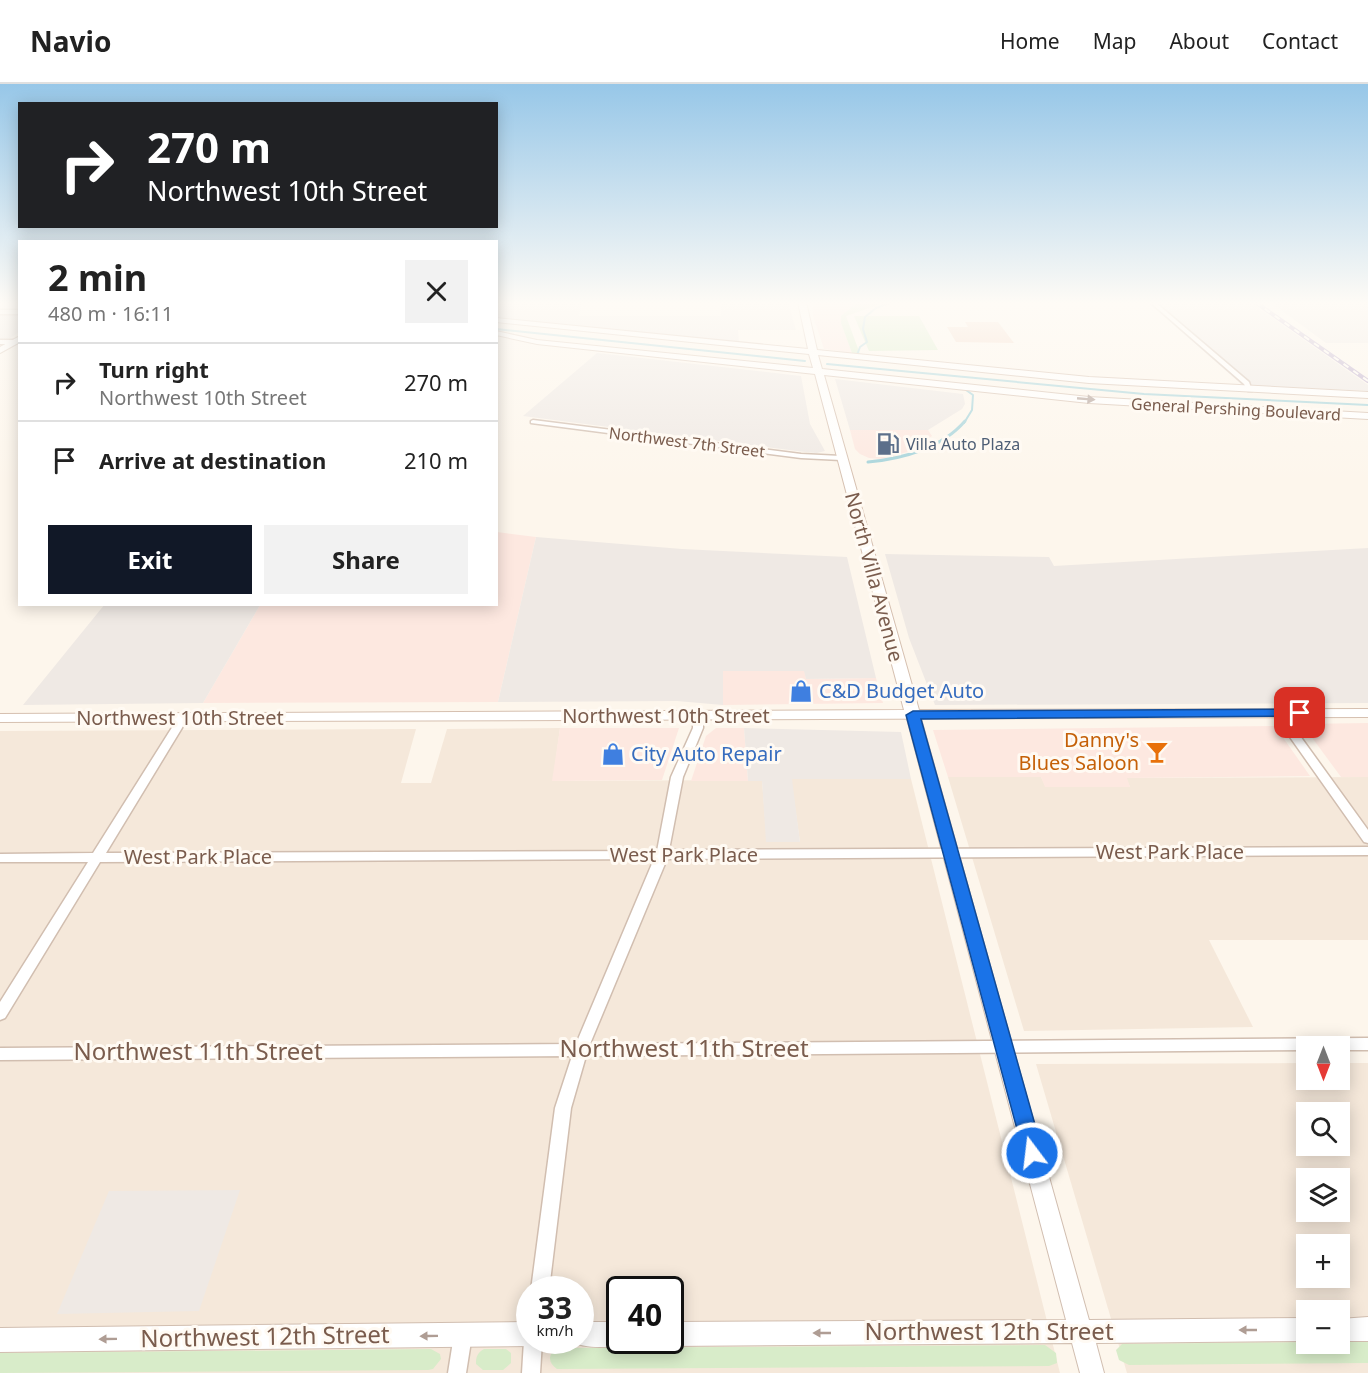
<!DOCTYPE html>
<meta charset="utf-8">
<style>
:root{--surface:#fff;--page:#f2f2f2;--text:#222;--muted:#767676;--line:#e0e0e0;--accent:#111827}
body{margin:0;font-family:"Noto Sans",sans-serif;background:var(--page);color:var(--text);height:100vh;display:flex;flex-direction:column;font-size:22px;white-space:nowrap}
*{box-sizing:border-box;margin:0}
p{font-size:20px;color:var(--muted)}
.icon{flex:none;width:33px;height:33px;fill:none;stroke:currentColor;stroke-width:2;stroke-linecap:round;stroke-linejoin:round}
.map{position:relative;flex:1;overflow:hidden}
.details{position:absolute;left:18px;top:156px;width:480px;height:366px;display:flex;flex-direction:column;background:var(--surface);border-radius:0px;box-shadow:0 3px 15px #0003}
.details>*{flex:none}
.banner{position:absolute;left:18px;top:18px;width:480px;height:126px;border-radius:0px;box-shadow:0 3px 15px #0003;background:#202124;color:#fff;overflow:hidden}
.needle{width:39px;rotate:180deg}
.controls{position:absolute;left:1296px;top:952px;display:grid;gap:12px}
.controls a{display:grid;place-items:center;width:54px;height:54px;border-radius:0px;background:var(--surface);box-shadow:0 3px 15px #0003;font-size:30px}
.speed{position:absolute;left:516px;top:1192px;display:flex;gap:12px;font-size:30px;font-weight:700;text-align:center}
.speed>*{display:grid;place-content:center;width:78px;height:78px;border-radius:50%;background:var(--surface);box-shadow:0 3px 15px #0003;line-height:1}
.speed small{font-size:15px;font-weight:400}
.speed .limit{border:3px solid #111;border-radius:9px;background:#fff;color:#111}
.pin{position:absolute;display:grid;place-items:center;width:51px;height:51px;color:#fff;margin:-26px;border-radius:12px;box-shadow:0 3px 9px #0006}
.me{position:absolute;width:66px;margin:-33px;rotate:345deg;stroke-linejoin:round;filter:drop-shadow(0 0 4px #0008)}
.turn{display:flex;align-items:center;gap:21px;height:126px;padding:0 30px;font-size:27px}
.turn .icon{width:78px;height:78px;stroke-width:2.5}
.turn b{display:block;font-size:42px;line-height:51px}
.round{display:grid;place-items:center;flex:none;width:63px;height:63px;border-radius:0px;background:var(--page)}
.head{display:flex;align-items:center;justify-content:space-between;height:102px;padding:0 30px}
h1{font-size:36px;font-weight:700;line-height:45px}
.primary-button{display:flex;gap:12px;margin-top:auto;padding:12px 30px}
.primary-button a{flex:1;height:69px;border-radius:0px;background:var(--accent);color:#fff;font-size:24px;font-weight:700;line-height:69px;text-align:center}
.primary-button a+a{background:var(--page);color:var(--text)}
ul{padding:0;list-style:none}
li{display:flex;align-items:center;gap:18px;height:78px;padding:0 30px;border-top:2px solid var(--line)}
li div{flex:1}
li b{display:block;font-size:22px}
li em{font-style:normal}
header{display:flex;align-items:center;gap:36px;box-sizing:border-box;height:84px;padding:0 30px;background:var(--surface);border-bottom:2px solid var(--line)}
header strong{font-size:28px}
nav{display:flex;gap:33px;margin-inline-start:auto;font-size:21px}
.map>svg:first-child{display:block}
.residential{fill:#f5e8da;fill-rule:evenodd}
.commercial{fill:#fde8e0}
.industrial{fill:#efe9e4}
.green{fill:#d8ecc9}
.lines{fill:none;stroke-linecap:round;stroke-linejoin:round}
.stream-far1{stroke:#a5d3da;stroke-width:2}
.stream{stroke:#a5d3da;stroke-width:3}
.building{fill:#f3d5c3}
.minor-casing{stroke:#d1beb0;stroke-width:3}
.tertiary-casing{stroke:#d1beb0;stroke-width:2}
.secondary-casing{stroke:#d6c0b0;stroke-width:2}
.minor{fill:#fff;fill-rule:evenodd}
.tertiary{fill:#fff;fill-rule:evenodd}
.secondary{fill:#fff;fill-rule:evenodd}
.rail-casing{stroke:#b9a8c9;stroke-width:4}
.rail{stroke:#fffaf3;stroke-width:2;stroke-dasharray:6;stroke-linecap:butt}
.oneway{fill:#af9d94}
.route{fill:#1a73e8;stroke:#114b97;stroke-width:1.5}
.labels{text-anchor:middle;stroke-width:6;stroke-linejoin:round;paint-order:stroke}
.far-street-label{font-size:16px;fill:#7a5c4d;stroke:#fffaf3}
.far-service-label{font-size:16px;fill:#4e5e75;stroke:#fffaf3;text-anchor:start}
.street-label{font-size:20px;fill:#7a5c4d;stroke:#fffaf3}
.shop-label{font-size:20px;fill:#366cbe;stroke:#fffaf3;text-anchor:start}
.food-label{font-size:20px;fill:#c56008;stroke:#fffaf3;text-anchor:end}
.near-street-label{font-size:24px;fill:#7a5c4d;stroke:#fffaf3}
</style>
<header>
<strong>Navio</strong>
<nav><a>Home</a><a>Map</a><a>About</a><a>Contact</a></nav>
</header>
<div class="map">
<svg width="1368" height="1289" viewBox="0 0 1368 1289">
<rect width="100%" height="100%" fill="#fdf6ec"/>
<path class="residential" d="M560,644L553,697L762,696L767,758H800L791,695H911L1060,1289H0V647L416,645L401,699H431L447,645ZM530,1206H580V1257H530ZM620,1206H670V1257H620Z
M948,693H1041L1046,703H1130L1126,694L1368,693V856H1209L1253,943L1024,947Z
M1306,979V996H1340V979H1368V1289H1127L1036,980ZM1306,1029H1340V1062H1306ZM1306,1095H1340V1128H1306ZM1306,1161H1340V1194H1306ZM1306,1227H1340V1260H1306Z"/>
<path class="commercial" d="M813,218H858L841,232V239L852,269L824,265L813,232Z
M850,346H928L932,352L911,367L881,375L869,374L860,370L855,365Z
M497,448L536,453L498,618L203,619L260,521L496,520Z
M723,587H805L806,595L876,594L883,619L723,621Z
M1368,639V693H1341L1302,640Z
M1275,642L1310,692L1127,694L1130,703H1045L1041,693H948L933,646Z
M560,644H679L662,696L552,697Z
M716,644H744L748,697H691L706,652Z"/>
<path class="industrial" d="M496,218H582L579,232H721V218H788L796,246H738L739,259L497,234Z
M1148,218H1250L1368,301V307L1242,301Z
M1270,218H1368V259H1326Z
M0,230H19V248L10,254L0,256Z
M597,269L801,292L810,340L825,367L817,369L805,368L523,332Z
M835,295L963,310L965,320L962,325L928,346H850Z
M536,453L682,465L847,473L876,594L806,595L804,587H723V621L677,617L498,618Z
M1368,464V619L935,621L909,554L885,470L1049,473L1054,482Z
M105,520H260V521L203,619L23,621Z
M744,644L901,648L911,695H792L800,758H766L762,697H748Z
M240,1106L199,1227L57,1230L109,1107Z"/>
<path class="green" d="M858,218H886L846,232L860,270L852,269L841,239V232Z
M854,232H919L938,266L869,267Z
M1306,1258V1260H1340V1258H1368V1279L1129,1281L1119,1276L1116,1266L1122,1260Z
M1045,1261L1056,1269L1057,1279L1049,1282L557,1285C548,1279 547,1270 558,1264Z
M431,1265L440,1270L441,1275L433,1285L428,1286L0,1289V1269Z
M484,1265H506L511,1269V1279L503,1286H483L476,1280C476,1273 477,1269 484,1265Z"/>
<g class="lines">
<path class="stream-far1" d="M496,245L805,277
M857,271L860,263L867,258L863,245L865,233L876,224L892,218
M827,280L1144,310L1368,321
M964,339L972,326L973,311L966,306"/>
<path class="stream" d="M868,378C902,375 942,364 965,337"/>
</g>
<path class="building" d="M965,238H998L1014,259L956,258L947,243H968Z"/>
<g class="lines">
<g class="minor-casing">
<path id="minor" d="M1150,218H1155L1249,298L1252,307H1248L1244,300Z
M0,226H20V230H0Z
M0,256H14L17,258L14,260H0Z
M533,336L801,370L841,372L845,374L841,376L801,374L531,339V337Z
M1278,626L1282,627L1368,746V759L1364,758L1273,629Z
M698,629L703,632V644L683,693L669,766L1368,763V771L667,775L590,960L1368,954V966H1340V963H1306V966L586,972L571,1024L549,1206H531L555,1024L572,972L0,976V964L576,960L654,775L100,778L5,934L0,936V918L88,778H0V770L93,769L178,634L183,631L188,634L106,769L657,767L671,693L693,644V632Z
M463,1242L469,1245L472,1251L466,1289H448L454,1251L457,1245Z
M530,1249V1257H542L540,1289H522L524,1257L527,1251Z"/>
</g>
<g class="tertiary-casing">
<path id="tertiary" d="M913,627L920,631L1089,1236L1306,1234V1257L1096,1259L1104,1289H1080L1072,1259L670,1262L662,1258L670,1257V1238L1066,1236L906,631Z
M1368,1233V1257H1340V1235Z
M530,1238V1257H539L530,1262L0,1268V1244Z
M580,1238H620V1257H629C617,1265 583,1265 571,1257H580Z"/>
</g>
<g class="secondary-casing">
<path id="secondary" d="M798,218H806L817,266L1089,293L1368,308V314L1089,299L818,271L822,285L1089,313L1368,329V335L1089,319L824,291L919,626L1368,625V633L0,638V630L904,626L815,290L537,260L496,251V247L537,256L813,284L809,270L496,238V234L808,265Z
M20,252V258L0,269V263Z"/>
</g>
<use href="#minor" class="minor"/>
<use href="#tertiary" class="tertiary"/>
<use href="#secondary" class="secondary"/>
<g class="rail-casing">
<path id="rail" d="M1255,218L1368,297"/>
</g>
<use href="#rail" class="rail"/>
</g>
<defs><path id="oneway-solid" d="M-6-.8H1V-3.2L6.5 0L1 3.2V.8H-6Z" transform="scale(1.5)"/></defs>
<g class="oneway">
<use href="#oneway-solid" transform="translate(1086 315) rotate(5)"/>
<use href="#oneway-solid" transform="translate(1248 1246) rotate(180)"/>
<use href="#oneway-solid" transform="translate(822 1249) rotate(180)"/>
<use href="#oneway-solid" transform="translate(429 1252) rotate(179)"/>
<use href="#oneway-solid" transform="translate(108 1255) rotate(179)"/>
</g>
<linearGradient id="sky" x2="0" y2="1"><stop stop-color="#97c7e8"/><stop offset="0.55" stop-color="#fefbf6"/><stop offset="1" stop-color="#fefbf6" stop-opacity="0"/></linearGradient>
<rect width="1368" height="398" fill="url(#sky)"/>
<path class="route" d="M1300,625L1307,629L1305,632L921,635L1043,1069L1040,1075L1032,1078L1025,1075L906,631L913,627Z"/>
<defs>
<g id="fuel-bare" transform="scale(1.8)"><path d="M-5.5-6h7V0h2V4h1.3V-2.5L3-4.5l.8-.8L6-3V5H2.5V1h-1V6h-7ZM-4.2-4.7v3.2H.2V-4.7Z" fill="#5c6f8a" stroke="#fffaf3" stroke-width="2.5" paint-order="stroke"/></g>
<g id="shop-bare" transform="scale(1.8)"><path d="M-5-2.5h2.3a2.7 3.5 0 0 1 5.4 0H5L5.5 6h-11ZM-1.5-2.5h3a1.5 2.3 0 0 0-3 0Z" fill="#3f7fe0" stroke="#fffaf3" stroke-width="2.5" paint-order="stroke"/></g>
<g id="bar-bare" transform="scale(1.8)"><path d="M-6-5H6L.8 .8V4.5H3.5V6h-7V4.5H-.8V.8Z" fill="#e8710a" stroke="#fffaf3" stroke-width="2.5" paint-order="stroke"/></g>
</defs>
<g fill-rule="evenodd">
<use href="#fuel-bare" x="888" y="360"/>
<use href="#shop-bare" x="801" y="607"/>
<use href="#bar-bare" x="1157" y="668"/>
<use href="#shop-bare" x="613" y="670"/>
</g>
<g class="labels">
<g class="far-street-label">
<text transform="translate(1236 325) rotate(3)" y="6">General Pershing Boulevard</text>
<text transform="translate(687 358) rotate(7)" y="6">Northwest 7th Street</text>
</g>
<g class="far-service-label">
<text x="906" y="366">Villa Auto Plaza</text>
</g>
<g class="street-label">
<text transform="translate(874 493) rotate(75)" y="7">North Villa Avenue</text>
<text x="666" y="639">Northwest 10th Street</text>
<text x="180" y="641">Northwest 10th Street</text>
<text x="1170" y="775">West Park Place</text>
<text x="684" y="778">West Park Place</text>
<text x="198" y="780">West Park Place</text>
</g>
<g class="shop-label">
<text x="819" y="614">C&amp;D Budget Auto</text>
<text x="631" y="677">City Auto Repair</text>
</g>
<g class="food-label">
<text x="1139" y="663">Danny's<tspan x="1139" dy="23">Blues Saloon</tspan></text>
</g>
<g class="near-street-label">
<text x="684" y="973">Northwest 11th Street</text>
<text x="198" y="976">Northwest 11th Street</text>
<text x="989" y="1256">Northwest 12th Street</text>
<text transform="translate(265 1253) rotate(-1)" y="8">Northwest 12th Street</text>
</g>
</g>
</svg>
<div class="controls">
<a><svg class="needle" viewBox="-14 -14 28 28"><path d="M0-13l5 13h-10z" fill="#e53935"/><path d="M0 13l5-13h-10z" fill="#767676"/></svg></a>
<a><svg class="icon" aria-label="search" viewBox="0 0 24 24"><circle cx="10" cy="10" r="6"/><path d="M15 15l6 6"/></svg></a>
<a><svg class="icon" aria-label="layers" viewBox="0 0 24 24"><path d="M12 4l9 5-9 5-9-5zM3 14l9 5 9-5"/></svg></a>
<a>+</a>
<a>−</a>
</div>
<div class="speed"><div>33<small>km/h</small></div><div class="limit">40</div></div>
<div class="pin" style="left:1300px;top:629px;background:#d93025"><svg class="icon" aria-label="arrive" viewBox="0 0 24 24"><path d="M6 21V4h12l-3 4 3 4H6"/></svg></div>
<svg class="me" style="left:1032px;top:1069px" viewBox="-20 -20 40 40"><circle r="17" fill="#1a73e8" stroke="#fff" stroke-width="3"/><path d="M0-11L8 9 0 5-8 9z" fill="#fff"/></svg>
<div class="banner">
<div class="turn"><svg class="icon" aria-label="right" viewBox="0 0 24 24"><path d="M7 20v-9h11M14 6l5 5-5 5"/></svg><div><b>270 m</b>Northwest 10th Street</div></div>
</div>
<section class="details">
<div class="head"><div><h1>2 min</h1><p>480 m · 16:11</p></div><a class="round"><svg class="icon" aria-label="close" viewBox="0 0 24 24"><path d="M6 6l12 12M18 6L6 18"/></svg></a></div>
<ul>
<li><svg class="icon" aria-label="right" viewBox="0 0 24 24"><path d="M7 20v-9h11M14 6l5 5-5 5"/></svg><div><b>Turn right</b><p>Northwest 10th Street</p></div><em>270 m</em></li>
<li><svg class="icon" aria-label="arrive" viewBox="0 0 24 24"><path d="M6 21V4h12l-3 4 3 4H6"/></svg><div><b>Arrive at destination</b></div><em>210 m</em></li>
</ul>
<div class="primary-button"><a>Exit</a><a>Share</a></div>
</section>
</div>
